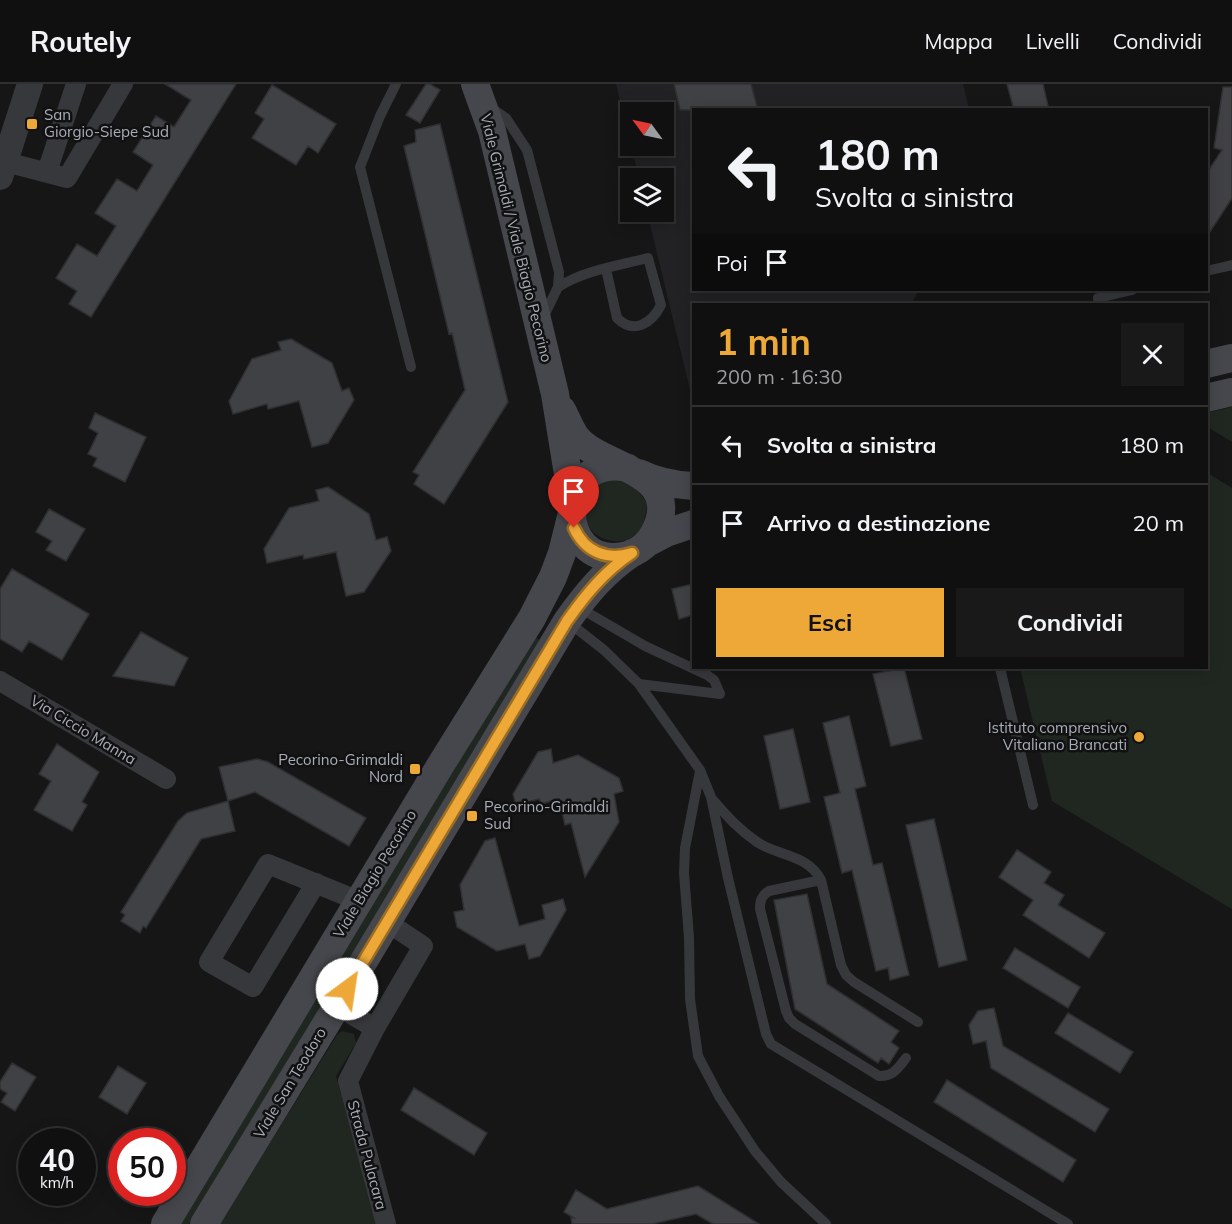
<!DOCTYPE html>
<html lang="it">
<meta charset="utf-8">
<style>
:root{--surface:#101011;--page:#19191a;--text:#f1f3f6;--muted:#9c9d9f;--line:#303031;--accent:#eda838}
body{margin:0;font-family:Mulish,sans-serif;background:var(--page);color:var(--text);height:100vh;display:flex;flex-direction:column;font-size:22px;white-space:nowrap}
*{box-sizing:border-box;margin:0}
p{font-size:20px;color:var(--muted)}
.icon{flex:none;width:33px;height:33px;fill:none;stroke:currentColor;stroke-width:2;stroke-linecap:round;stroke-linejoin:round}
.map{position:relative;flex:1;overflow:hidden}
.details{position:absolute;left:692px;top:219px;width:516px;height:366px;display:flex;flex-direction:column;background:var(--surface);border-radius:0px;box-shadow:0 3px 15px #0003,0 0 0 2px var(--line)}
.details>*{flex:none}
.top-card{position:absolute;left:692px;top:24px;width:516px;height:183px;border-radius:0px;box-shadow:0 3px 15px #0003,0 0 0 2px var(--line);background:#101011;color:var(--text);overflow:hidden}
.needle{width:39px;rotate:303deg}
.tools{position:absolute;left:620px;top:18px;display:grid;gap:12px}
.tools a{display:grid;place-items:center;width:54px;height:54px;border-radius:0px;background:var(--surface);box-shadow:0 3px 15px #0003,0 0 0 2px var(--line);font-size:30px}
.speed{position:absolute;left:18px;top:1044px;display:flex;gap:12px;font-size:30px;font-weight:700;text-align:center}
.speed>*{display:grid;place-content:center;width:78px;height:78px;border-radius:50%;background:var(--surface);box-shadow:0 3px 15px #0003,0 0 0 2px var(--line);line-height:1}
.speed small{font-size:15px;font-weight:400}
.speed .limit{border:9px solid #d22;background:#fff;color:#111}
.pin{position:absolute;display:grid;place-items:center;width:51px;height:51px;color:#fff;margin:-62px -26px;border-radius:50% 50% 50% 0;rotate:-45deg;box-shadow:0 0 6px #0007}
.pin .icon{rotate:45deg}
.me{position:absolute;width:66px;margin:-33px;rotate:31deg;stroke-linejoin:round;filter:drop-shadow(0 0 4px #0008)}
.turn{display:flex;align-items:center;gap:21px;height:126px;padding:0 24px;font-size:27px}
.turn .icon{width:78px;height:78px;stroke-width:2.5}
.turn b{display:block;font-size:42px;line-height:51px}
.then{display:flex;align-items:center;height:57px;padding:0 24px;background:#0003;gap:12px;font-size:22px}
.round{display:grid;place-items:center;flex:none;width:63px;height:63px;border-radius:0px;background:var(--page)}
.head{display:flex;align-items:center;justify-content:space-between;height:102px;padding:0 24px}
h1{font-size:36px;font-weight:700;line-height:45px;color:var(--accent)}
.cta{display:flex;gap:12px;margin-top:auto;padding:12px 24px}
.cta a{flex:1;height:69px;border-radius:0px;background:var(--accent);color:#111;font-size:24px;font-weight:700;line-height:69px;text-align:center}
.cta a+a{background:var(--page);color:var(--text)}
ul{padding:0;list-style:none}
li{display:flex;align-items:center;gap:18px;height:78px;padding:0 24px;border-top:2px solid var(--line)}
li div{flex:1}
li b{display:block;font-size:22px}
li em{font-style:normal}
header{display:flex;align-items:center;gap:36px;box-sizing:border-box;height:84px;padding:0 30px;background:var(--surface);border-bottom:2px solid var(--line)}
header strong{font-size:28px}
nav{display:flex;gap:33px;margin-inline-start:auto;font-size:21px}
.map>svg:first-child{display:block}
.built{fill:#222224}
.green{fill:#202720}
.building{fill:#404144;stroke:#303033;stroke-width:1.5}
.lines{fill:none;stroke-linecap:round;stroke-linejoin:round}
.service{stroke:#37383c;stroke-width:10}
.minor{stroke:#37383c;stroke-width:20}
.tertiary{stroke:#37383c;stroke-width:26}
.secondary{stroke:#45474c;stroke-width:28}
.route-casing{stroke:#9a6d24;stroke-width:15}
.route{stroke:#eda838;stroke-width:10}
.poi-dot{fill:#eda838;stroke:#111112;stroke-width:2}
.labels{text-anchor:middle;stroke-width:5;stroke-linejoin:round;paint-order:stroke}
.poi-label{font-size:15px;fill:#a8adb7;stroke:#111112;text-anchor:start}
.street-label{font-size:15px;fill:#a8adb7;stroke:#111112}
</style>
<header>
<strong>Routely</strong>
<nav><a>Mappa</a><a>Livelli</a><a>Condividi</a></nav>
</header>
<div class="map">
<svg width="1232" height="1140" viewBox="0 0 1232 1140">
<rect width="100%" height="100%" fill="#161617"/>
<path class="built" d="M616,0H963L969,25L693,26V206H919L911,220H693V318L647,128H663V94H639L631,62H663V28H630V59Z"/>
<path class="green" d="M1232,323V358L1206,342V329Z
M1206,388L1232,404V825L1052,717L1020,584H1206Z
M603,396H629L648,420L642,445C637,449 633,454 626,456C611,461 586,451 586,433C585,425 588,416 589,409Z
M534,553L540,556V561L189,1140H178Z
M342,947L354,950L356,959L336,992L378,1140H220L337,951Z"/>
<path class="building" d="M165,0H236L91,233L69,220L77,207L56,194L77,160L97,172L116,142L95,129L117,95L137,107L153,81L133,68L156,32L174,43L191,16Z
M426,0H430L440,6L420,39L406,31Z
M674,0H751L758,26H680Z
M1007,0H1043L1049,26H1014Z
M272,1L336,40L318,69L308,62L296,81L252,54L264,35L255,29Z
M1223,3H1232V114L1206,154V90L1222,66L1214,64Z
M440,40L508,318L444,420L414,400L419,391L413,388L465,306L452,249L449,250L404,62L416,58L415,46Z
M291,255L332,279L342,307L349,304L354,316L328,359L312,363L299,317L268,325L267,320L233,330L229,317L252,275L281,266L278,258Z
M95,329L146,353L125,398L93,382L97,374L88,370L98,349L89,344Z
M328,403L369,430L376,456L387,453L391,467L364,508L346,512L336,468L304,475L303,471L267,479L264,465L289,424L319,417L316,406Z
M49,425L85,445L66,477L46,466L52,457L36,448Z
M12,485L89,530L62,576L29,557L22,568L0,555V505Z
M693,500V531L679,535L672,505Z
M141,548L188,574L174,602L113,592Z
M904,584L922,655L891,662L873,590Z
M849,632L866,702L855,705L873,781L882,779L909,891L890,896L888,884L876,887L852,786L842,789L824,713L840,709L823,639Z
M793,645L810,718L780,725L764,652Z
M57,660L99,688L82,718L87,721L72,747L34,726L51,697L39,690Z
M551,665L553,679L578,671L619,694L623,707L614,710L619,738L585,793L571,739L565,741L559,715L541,720L539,715L516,721L513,710L538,668Z
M257,675L268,678L366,734L349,762L255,708L228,717L219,683Z
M228,717L235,747L201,755L146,844L143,842L140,849L121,837L125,831L121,828L178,737L187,729Z
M934,735L967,876L939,883L906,741Z
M495,754L519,842L545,835L542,821L563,815L566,826L540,872L529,875L525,860L497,867L457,843L454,828L464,826L460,801L485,757Z
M1017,766L1051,788L1044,799L1064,811L1058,821L1105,849L1089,874L1023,831L1033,816L999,793Z
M807,810L827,900L899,947L891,958L899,964L889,980L881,974L878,979L795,925L774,816Z
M1015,864L1080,903L1068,924L1003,884Z
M994,924L1003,962L1109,1025L1095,1048L991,984L986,957L973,960L969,941L978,927Z
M1068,929L1133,968L1120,989L1055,949Z
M12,979L36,993L15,1027L1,1018L7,1009L0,1005V998Z
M118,982L146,999L127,1030L99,1013Z
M947,996L1076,1076L1063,1098L934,1018Z
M414,1004L487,1049L474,1071L401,1026Z
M698,1102L759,1140H713L696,1130L652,1140H572L571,1134H574L564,1128L576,1106L607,1125Z"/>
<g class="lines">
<path class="service" d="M396,0L380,32L360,83L411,283
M490,23L506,34L527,66L559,188L558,203L542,236
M1206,187L1232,181
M558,203C585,186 617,182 648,174L661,221C652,239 634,251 617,234L606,185
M1099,220L1098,214L1132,206
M578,523L645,562L707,591L714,596L720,610L639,600
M567,537L604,566L639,600L700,686L711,713L728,794L766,950L771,960L1068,1140
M1000,584L1033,721
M700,687L685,764L684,789L689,854L690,915L698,972L719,1012L755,1067L781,1098L826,1140
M713,716C727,732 739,746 757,758C780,773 807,770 821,796L841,881L846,891L854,898L918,938
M821,796L769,807C761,812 760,817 760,825L786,927L789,934L795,940L879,992C893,993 898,984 906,974"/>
<path class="minor" d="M6,78L67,94L123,0
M47,88L76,0
M0,597L166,695
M316,799L253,903L209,878L268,780L359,817
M337,922L375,944L348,997L386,1140
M375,944L423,862L387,838"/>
<path class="tertiary" d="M0,93L30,0"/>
<path class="secondary" d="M475,0L492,47L555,310L572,415
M1206,280L1232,274
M1206,314L1232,308
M562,326C567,335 571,347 577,354C602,384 680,386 657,443C651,458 639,469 623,472C554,484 554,368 628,384
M639,389C657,398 673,401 693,402
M647,459L666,449L693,440
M165,1140L440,682L532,534L553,493L562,469L571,433
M204,1140L337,922L567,537C586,510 605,487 632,469"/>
</g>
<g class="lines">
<g class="route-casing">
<path id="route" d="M347,905L567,537C586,510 605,487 632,469C607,477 585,468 574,444"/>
</g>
<use href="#route" class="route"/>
</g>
<g class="poi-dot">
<rect x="26" y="34" width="12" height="12" rx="3"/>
<circle cx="1139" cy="653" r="6"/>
<rect x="409" y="679" width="12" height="12" rx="3"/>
<rect x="466" y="726" width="12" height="12" rx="3"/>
</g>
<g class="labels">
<g class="poi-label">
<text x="44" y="36">San<tspan x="44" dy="17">Giorgio-Siepe Sud</tspan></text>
<text x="1127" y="649" text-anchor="end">Istituto comprensivo<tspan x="1127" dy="17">Vitaliano Brancati</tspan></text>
<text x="403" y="681" text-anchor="end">Pecorino-Grimaldi<tspan x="403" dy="17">Nord</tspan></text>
<text x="484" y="728">Pecorino-Grimaldi<tspan x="484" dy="17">Sud</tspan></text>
</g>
<g class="street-label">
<text transform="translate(516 154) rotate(76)" y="5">Viale Grimaldi / Viale Biagio Pecorino</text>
<text transform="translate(83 646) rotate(31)" y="5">Via Ciccio Manna</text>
<text transform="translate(375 790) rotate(-59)" y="5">Viale Biagio Pecorino</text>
<text transform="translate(290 999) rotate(-59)" y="5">Viale San Teodoro</text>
<text transform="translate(367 1071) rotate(75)" y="5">Strada Pulacara</text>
</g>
</g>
</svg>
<div class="tools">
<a><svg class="needle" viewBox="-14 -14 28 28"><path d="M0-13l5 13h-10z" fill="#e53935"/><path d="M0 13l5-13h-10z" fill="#9c9d9f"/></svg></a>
<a><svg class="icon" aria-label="layers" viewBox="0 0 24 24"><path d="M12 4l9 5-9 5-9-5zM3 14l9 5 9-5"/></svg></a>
</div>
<div class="speed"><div>40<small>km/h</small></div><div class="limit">50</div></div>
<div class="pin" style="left:574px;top:444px;background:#d93025"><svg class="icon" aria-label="arrive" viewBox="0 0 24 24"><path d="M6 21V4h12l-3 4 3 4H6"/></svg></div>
<svg class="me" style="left:347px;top:905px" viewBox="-20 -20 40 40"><circle r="19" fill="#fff"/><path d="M0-13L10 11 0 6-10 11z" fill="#eda838"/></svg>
<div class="top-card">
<div class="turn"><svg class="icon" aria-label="left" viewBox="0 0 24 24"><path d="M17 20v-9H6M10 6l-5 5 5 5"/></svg><div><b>180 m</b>Svolta a sinistra</div></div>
<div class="then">Poi<svg class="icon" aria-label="arrive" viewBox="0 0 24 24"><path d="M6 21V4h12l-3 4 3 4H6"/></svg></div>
</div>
<section class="details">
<div class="head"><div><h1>1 min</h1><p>200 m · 16:30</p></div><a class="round"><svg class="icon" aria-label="close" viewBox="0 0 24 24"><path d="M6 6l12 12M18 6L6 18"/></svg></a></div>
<ul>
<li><svg class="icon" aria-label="left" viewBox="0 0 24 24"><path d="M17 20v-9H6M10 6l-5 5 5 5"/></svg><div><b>Svolta a sinistra</b></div><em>180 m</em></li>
<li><svg class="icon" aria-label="arrive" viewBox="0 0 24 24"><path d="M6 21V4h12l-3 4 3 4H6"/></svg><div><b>Arrivo a destinazione</b></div><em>20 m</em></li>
</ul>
<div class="cta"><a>Esci</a><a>Condividi</a></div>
</section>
</div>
